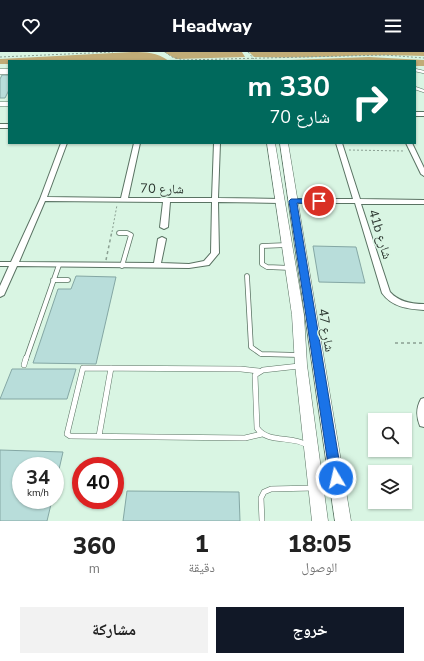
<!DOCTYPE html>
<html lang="ar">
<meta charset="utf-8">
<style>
:root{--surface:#fff;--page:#f2f2f2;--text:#222;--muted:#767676;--accent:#111827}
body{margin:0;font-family:"Nunito Sans","Noto Naskh Arabic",sans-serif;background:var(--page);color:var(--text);direction:rtl;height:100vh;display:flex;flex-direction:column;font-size:15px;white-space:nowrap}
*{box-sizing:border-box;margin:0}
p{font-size:13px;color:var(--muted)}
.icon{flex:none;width:22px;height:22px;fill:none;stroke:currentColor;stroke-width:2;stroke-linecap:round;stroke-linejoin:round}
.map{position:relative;height:469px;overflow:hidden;direction:ltr}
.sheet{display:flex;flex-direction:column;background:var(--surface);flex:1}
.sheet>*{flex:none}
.hud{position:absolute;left:8px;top:8px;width:408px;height:84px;border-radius:0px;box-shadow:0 1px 3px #0004;direction:rtl;background:#00695c;color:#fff;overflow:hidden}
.controls{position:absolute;left:368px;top:361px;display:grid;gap:8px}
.controls a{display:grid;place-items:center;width:44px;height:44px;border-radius:0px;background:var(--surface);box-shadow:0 1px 3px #0004;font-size:20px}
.speed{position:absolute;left:12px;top:405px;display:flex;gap:8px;font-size:20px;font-weight:700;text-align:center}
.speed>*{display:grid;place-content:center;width:52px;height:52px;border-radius:50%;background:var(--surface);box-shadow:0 1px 3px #0004;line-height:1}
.speed small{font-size:10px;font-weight:400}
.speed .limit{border:6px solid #d22;background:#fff;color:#111}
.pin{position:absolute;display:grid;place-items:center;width:34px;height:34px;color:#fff;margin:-17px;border:2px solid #fff;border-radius:50%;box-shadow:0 1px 4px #0007}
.me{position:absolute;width:44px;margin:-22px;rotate:351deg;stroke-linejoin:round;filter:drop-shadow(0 0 3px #0008)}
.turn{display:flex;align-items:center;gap:14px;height:84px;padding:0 20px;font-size:18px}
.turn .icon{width:52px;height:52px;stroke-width:2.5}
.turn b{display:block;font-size:28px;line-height:34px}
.eta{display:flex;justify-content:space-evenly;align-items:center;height:68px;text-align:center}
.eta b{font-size:24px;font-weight:800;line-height:28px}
.action{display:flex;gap:8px;margin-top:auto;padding:8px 20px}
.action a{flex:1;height:46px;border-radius:0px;background:var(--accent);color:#fff;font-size:16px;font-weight:800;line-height:46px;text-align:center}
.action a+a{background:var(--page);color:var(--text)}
header{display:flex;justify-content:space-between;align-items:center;height:52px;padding:0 20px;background:var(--accent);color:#fff;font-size:18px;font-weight:800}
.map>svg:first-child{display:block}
.forest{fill:#c1ac77}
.building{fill:#b8ddda;stroke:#84a7a4}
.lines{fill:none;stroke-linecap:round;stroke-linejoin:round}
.service-far2-casing{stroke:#5a7363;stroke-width:3.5}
.service-far1-casing{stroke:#5a7363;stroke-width:5.5}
.service-casing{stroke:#5a7363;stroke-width:6}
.minor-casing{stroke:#5a7363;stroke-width:2}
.tertiary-casing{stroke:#5a7363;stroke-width:1}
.path-far1{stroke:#8a9f92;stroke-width:1;stroke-dasharray:2 2;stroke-linecap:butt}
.path{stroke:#8a9f92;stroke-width:1.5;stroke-dasharray:3 3;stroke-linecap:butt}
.service-far2{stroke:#fff;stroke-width:2.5}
.service-far1{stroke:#fff;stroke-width:4}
.service{stroke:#fff;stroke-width:5}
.minor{fill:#fff;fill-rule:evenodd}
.tertiary{fill:#fff;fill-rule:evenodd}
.route{fill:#1a73e8;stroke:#114b97}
.labels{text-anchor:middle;stroke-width:3;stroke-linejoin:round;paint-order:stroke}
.street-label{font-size:13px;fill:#2c3730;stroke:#d9f5e3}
</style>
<header><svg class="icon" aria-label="menu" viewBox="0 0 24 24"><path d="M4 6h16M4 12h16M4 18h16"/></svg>Headway<svg class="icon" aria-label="heart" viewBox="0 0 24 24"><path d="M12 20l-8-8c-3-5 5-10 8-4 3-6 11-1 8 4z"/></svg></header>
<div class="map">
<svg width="424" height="469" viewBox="0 0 424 469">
<rect width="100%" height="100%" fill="#d9f5e3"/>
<path class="forest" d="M132,0C147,0 156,0 169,9H9V12H0V7Z
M164,0H242L245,5L176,7Z
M249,0H424V4C367,1 310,7 254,5Z
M369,5L424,8V14H415V9H263Z"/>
<path class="building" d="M2,23H9V38L5,46H0V27Z
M313,194L356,195L365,231L319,230Z
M76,224L116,225L96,312L33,311L58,237H71Z
M12,317H76L67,347H0Z
M0,398L63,400L55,435V414H21V448H52L47,469H0Z
M127,439L239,440L240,469H123Z"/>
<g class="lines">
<g class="service-far2-casing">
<path id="service-far2" d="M415,18L424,20
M0,21H9
M415,36L424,39"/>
</g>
<g class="service-far1-casing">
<path id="service-far1" d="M119,181H127L131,183L122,214
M287,193L262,194V212L267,215L291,216
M247,224L251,295L261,302L299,303
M53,228H68
M26,307L59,213"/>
</g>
<g class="service-casing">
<path id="service" d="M24,313L26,306
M299,314L263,318L255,323L257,376C268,392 292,383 307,393
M259,319L241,317L83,316L67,382L70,384L245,386L262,382
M99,384L111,316
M262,469L261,446L264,440L271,437L313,436"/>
</g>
<g class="minor-casing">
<path id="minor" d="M415,60H424V64H415Z
M0,72H9V76H0Z
M61,91H67L47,145L121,146L134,91H140L128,146H212L214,91H220L218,146L280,147L283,149L280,151L218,150L219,201L209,213L189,216L17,214L4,243L0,245V234L9,214H0V210H11L40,147ZM45,149L163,150L160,175L164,177L168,175L170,150H212L211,201L204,209L189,212L161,211L166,187L162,185L158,187L154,211L19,210Z
M336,91H342L360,147L424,148V152H361L390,240C399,250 411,252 424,252V258C408,257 392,255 382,241L355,151H293L290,149L293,147H353Z
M406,91H412L424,116V124L421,122Z
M424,346V375L420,374C416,364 416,356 421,347Z"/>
</g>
<g class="tertiary-casing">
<path id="tertiary" d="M0,17H9V21H0Z
M0,50H9V54H0Z
M267,91H275L304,263L307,313L328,469H312L295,313L292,263Z
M280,91H288L351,469H335Z"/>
</g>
<path class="path-far1" d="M165,0L172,5L184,8L385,3L424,6
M248,0L254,7
M0,5L113,0
M349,98L405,99
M112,180L117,153"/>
<path class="path" d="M106,208L112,179
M395,291H424"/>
<use href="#service-far2" class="service-far2"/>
<use href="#service-far1" class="service-far1"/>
<use href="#service" class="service"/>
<use href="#minor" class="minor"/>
<use href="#tertiary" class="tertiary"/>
</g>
<path class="route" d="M291,147H319L323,149L319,152L297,151L342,426L340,430L336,431L332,430L330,426L289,149Z"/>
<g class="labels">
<g class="street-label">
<text transform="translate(162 136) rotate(1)" y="5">شارع 70</text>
<text transform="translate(381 182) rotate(73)" y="5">41b شارع</text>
<text transform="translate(327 278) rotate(81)" y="5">شارع 47</text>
</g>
</g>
</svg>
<div class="controls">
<a><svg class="icon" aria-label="search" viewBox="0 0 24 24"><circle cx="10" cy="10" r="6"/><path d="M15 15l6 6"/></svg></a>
<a><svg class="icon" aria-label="layers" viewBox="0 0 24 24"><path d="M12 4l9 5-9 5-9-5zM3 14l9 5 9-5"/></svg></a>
</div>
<div class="speed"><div>34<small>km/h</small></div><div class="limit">40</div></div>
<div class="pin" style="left:319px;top:149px;background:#d93025"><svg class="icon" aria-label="arrive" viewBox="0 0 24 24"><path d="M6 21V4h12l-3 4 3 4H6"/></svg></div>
<svg class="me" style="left:336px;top:426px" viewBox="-20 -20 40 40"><circle r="17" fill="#1a73e8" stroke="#fff" stroke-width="3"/><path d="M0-11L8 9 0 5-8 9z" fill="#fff"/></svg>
<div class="hud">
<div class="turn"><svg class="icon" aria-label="right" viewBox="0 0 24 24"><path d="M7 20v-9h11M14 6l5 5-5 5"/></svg><div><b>330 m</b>شارع 70</div></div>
</div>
</div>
<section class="sheet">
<div class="eta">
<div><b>18:05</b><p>الوصول</p></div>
<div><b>1</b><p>دقيقة</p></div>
<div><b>360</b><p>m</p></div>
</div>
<div class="action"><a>خروج</a><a>مشاركة</a></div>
</section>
